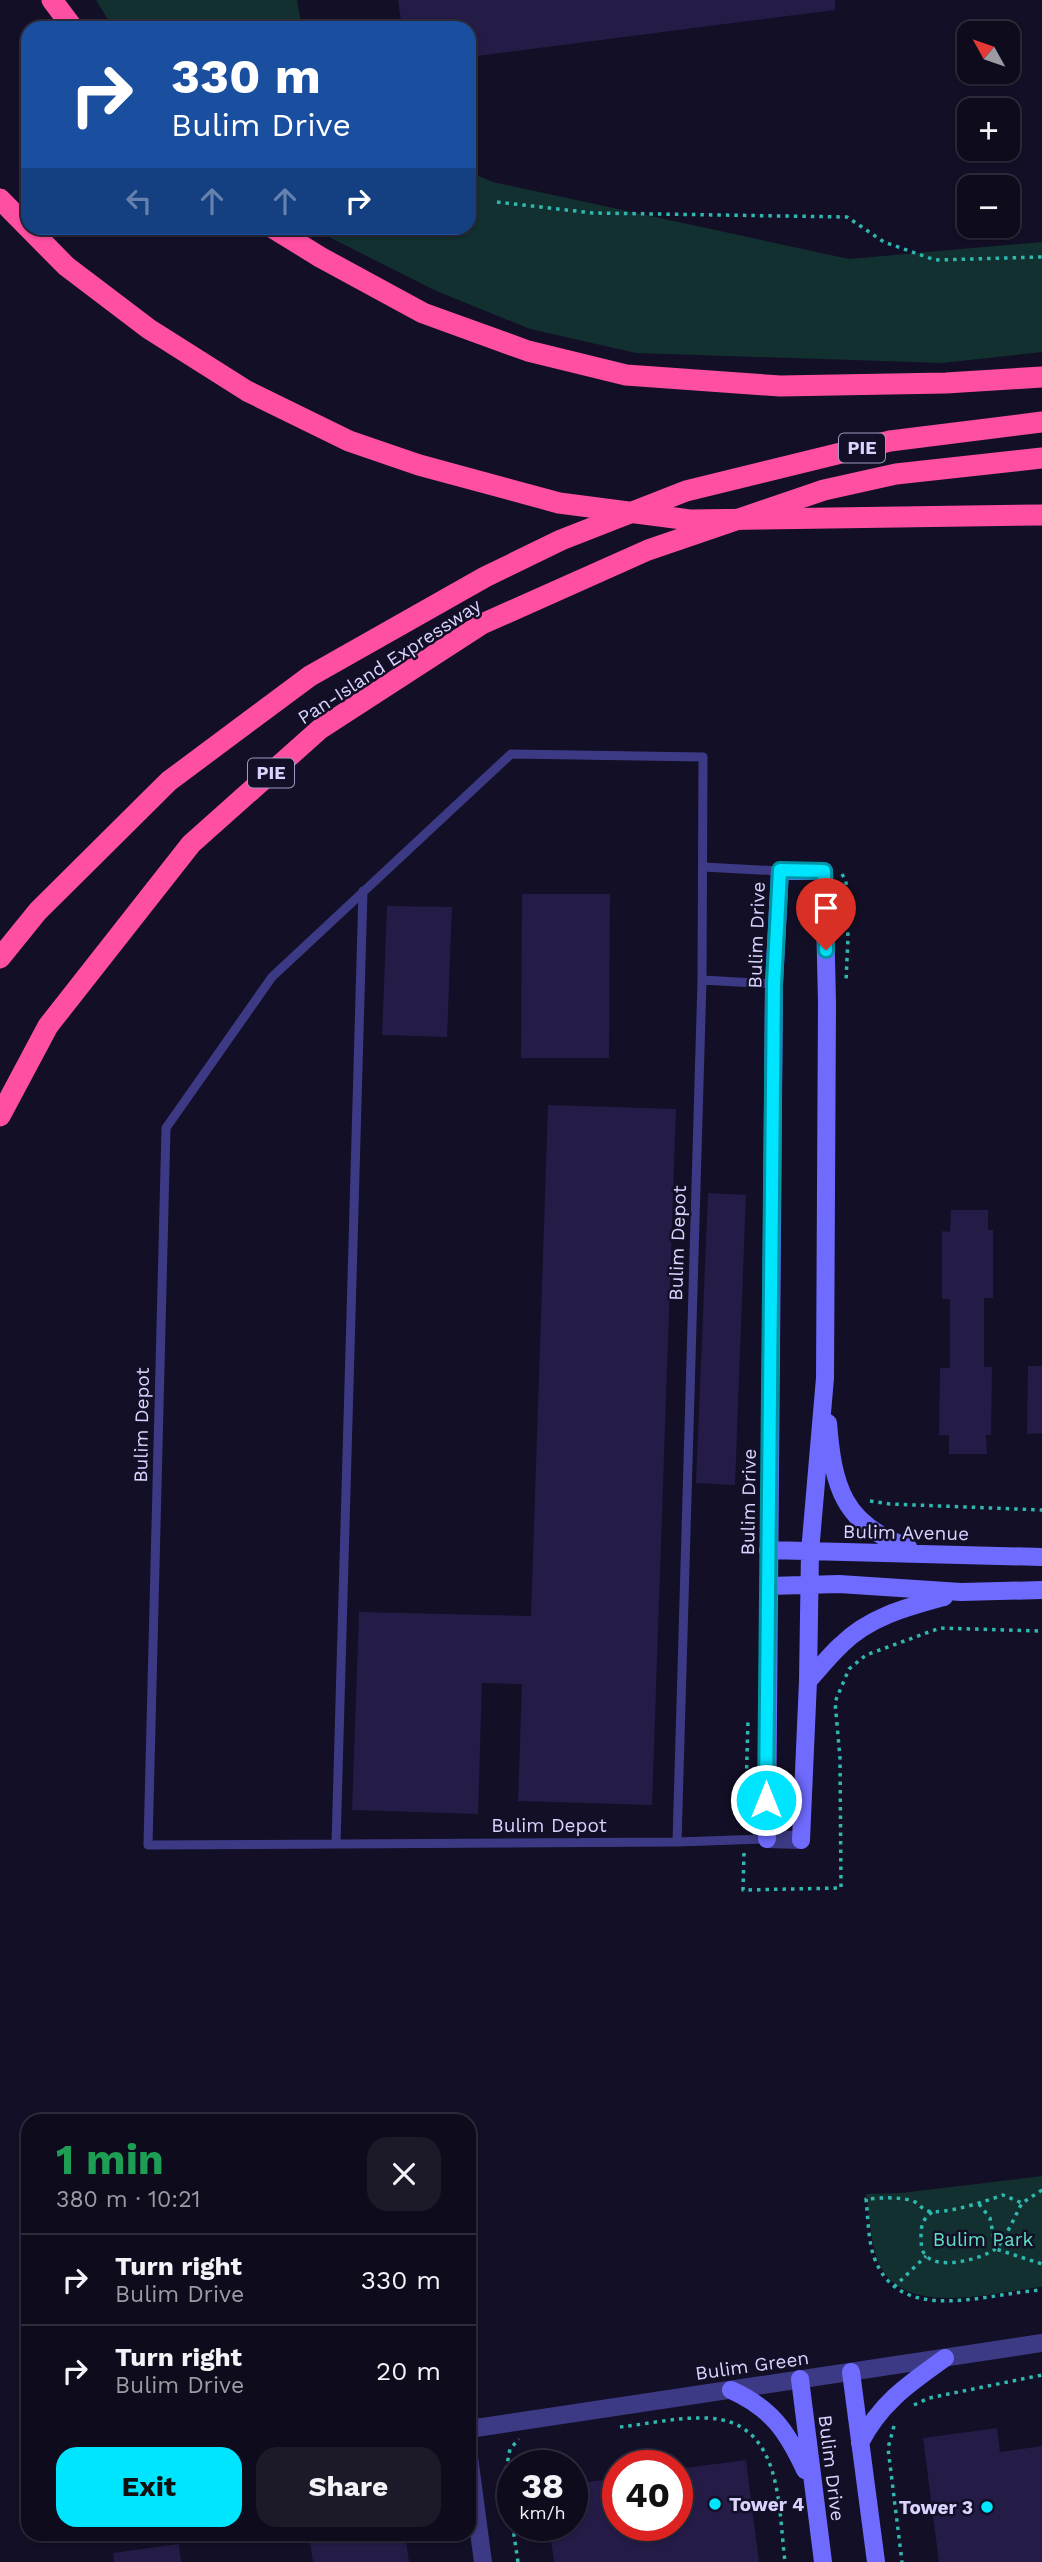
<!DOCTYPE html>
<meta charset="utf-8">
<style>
:root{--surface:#0e0b1c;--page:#1c1929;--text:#f1f3f6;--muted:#9b9ba3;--line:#2e2b3b;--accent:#00e5ff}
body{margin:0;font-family:"Work Sans",sans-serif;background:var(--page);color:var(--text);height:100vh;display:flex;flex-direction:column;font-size:26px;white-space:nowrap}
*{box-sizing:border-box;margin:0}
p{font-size:23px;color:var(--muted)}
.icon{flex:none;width:38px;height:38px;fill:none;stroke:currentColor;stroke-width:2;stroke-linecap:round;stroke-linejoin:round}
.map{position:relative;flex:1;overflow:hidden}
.drawer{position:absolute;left:21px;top:2114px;width:455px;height:427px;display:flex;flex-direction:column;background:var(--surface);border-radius:21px;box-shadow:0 2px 5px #0004,0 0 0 2px var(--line)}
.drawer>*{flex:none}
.banner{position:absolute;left:21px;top:21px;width:455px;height:214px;border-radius:21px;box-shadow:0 2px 5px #0004,0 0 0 2px var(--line);background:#1a4fa0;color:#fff;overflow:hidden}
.needle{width:46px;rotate:310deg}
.fabs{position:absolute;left:957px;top:21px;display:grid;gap:14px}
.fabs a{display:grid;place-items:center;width:63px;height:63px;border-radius:14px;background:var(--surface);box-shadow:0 2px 5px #0004,0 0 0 2px var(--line);font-size:35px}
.speed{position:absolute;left:497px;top:2450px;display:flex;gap:14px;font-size:35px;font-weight:700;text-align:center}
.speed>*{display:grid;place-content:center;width:91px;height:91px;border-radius:50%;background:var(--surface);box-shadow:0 2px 5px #0004,0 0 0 2px var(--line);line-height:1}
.speed small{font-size:18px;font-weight:400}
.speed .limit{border:10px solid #d22;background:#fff;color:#111}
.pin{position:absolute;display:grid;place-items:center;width:60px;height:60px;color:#fff;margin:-72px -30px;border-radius:50% 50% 50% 0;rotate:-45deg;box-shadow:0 0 7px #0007}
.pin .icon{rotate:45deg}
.me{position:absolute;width:77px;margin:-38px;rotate:0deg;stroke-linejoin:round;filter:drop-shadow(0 0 5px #0008)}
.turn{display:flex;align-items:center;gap:24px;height:147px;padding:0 35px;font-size:32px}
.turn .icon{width:91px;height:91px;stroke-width:2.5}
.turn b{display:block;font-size:49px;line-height:60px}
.lanes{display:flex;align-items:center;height:66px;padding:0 35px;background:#0003;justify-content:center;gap:35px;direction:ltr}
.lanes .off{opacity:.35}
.round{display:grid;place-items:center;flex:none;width:74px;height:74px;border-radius:21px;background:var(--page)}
.summary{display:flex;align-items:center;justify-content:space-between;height:119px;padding:0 35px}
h1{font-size:42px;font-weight:700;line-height:52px;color:#1e9e55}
.cta{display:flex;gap:14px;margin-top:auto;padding:14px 35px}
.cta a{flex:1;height:80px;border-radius:21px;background:var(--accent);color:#111;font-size:28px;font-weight:700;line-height:80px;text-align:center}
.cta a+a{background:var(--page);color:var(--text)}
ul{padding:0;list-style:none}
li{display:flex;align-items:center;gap:21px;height:91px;padding:0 35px;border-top:2px solid var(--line)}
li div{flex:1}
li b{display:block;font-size:26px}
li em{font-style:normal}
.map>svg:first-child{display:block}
.green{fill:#12302f}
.building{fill:#241b47}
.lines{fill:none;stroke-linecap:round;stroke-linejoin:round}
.path{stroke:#2fb8b0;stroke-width:3.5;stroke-dasharray:3.5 5;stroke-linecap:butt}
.lane{stroke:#3d3a85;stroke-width:9}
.street{stroke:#3d3a85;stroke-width:18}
.secondary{stroke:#6f6bff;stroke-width:18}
.highway{stroke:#ff4fa3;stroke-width:21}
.highway-bridge{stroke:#ff4fa3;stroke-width:21}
.route-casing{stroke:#0095a6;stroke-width:18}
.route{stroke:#00e5ff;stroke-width:12}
.poi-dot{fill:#00e5ff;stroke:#130f26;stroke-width:2.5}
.labels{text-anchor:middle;stroke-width:5;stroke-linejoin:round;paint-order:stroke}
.shield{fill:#130f26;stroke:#9e99be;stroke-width:2}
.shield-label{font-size:18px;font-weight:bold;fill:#d9d4ff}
.street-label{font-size:19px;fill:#d9d4ff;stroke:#130f26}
.park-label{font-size:19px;fill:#5fe0c0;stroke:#130f26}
.poi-label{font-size:19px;font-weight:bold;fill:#d9d4ff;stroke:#130f26;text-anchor:start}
</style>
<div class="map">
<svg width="1042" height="2562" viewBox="0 0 1042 2562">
<rect width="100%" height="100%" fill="#130f26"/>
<path class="green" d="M96,0H297L302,28H113Z
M469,172L493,182L849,259L1042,242V352L942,363L636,353L530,329L434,290L331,238L316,228H469Z
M1042,2176V2287C995,2291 903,2320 879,2263C870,2243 870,2216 866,2194L901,2193Z"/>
<path class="building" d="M398,0H835V10L469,57V28H402Z
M522,894H610L609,1058H521Z
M387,906L452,907L447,1037L382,1035Z
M548,1105L676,1109L652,1805L518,1801L522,1684L482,1683L478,1814L352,1810L359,1612L531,1616Z
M708,1193L746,1195L735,1485L696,1483Z
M951,1210H988V1230H993V1298H984V1367H992L991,1435H986L987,1454H949V1435H939L940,1368H950V1299H942V1231L950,1232Z
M1028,1366H1042V1433L1027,1434Z
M997,2428L1000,2452L1042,2446V2562H939L923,2438Z
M746,2460L759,2562H554L549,2525H572V2484L618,2478V2525H677V2469Z
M309,2534H405L409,2562H313Z
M179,2544L181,2562H114L113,2553Z"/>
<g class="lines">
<path class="path" d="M497,202L593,213L847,217L884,242L935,260L1042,257
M842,874L846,881L848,938L846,981
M870,1501L890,1504L1042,1510
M745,1828L748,1720
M744,1853L743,1890L841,1888L840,1758L835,1702L849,1669L866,1655L940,1628L1042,1631
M1042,2190L1022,2203L1003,2195C986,2201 945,2215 928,2211C922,2209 920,2205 915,2202C901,2196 880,2198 866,2199C868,2217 868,2240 874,2257C899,2327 987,2293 1042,2290
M979,2204L990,2218L996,2249L1042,2264
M932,2212C923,2219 921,2225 921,2235C921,2242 921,2251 926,2256C940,2270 980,2259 994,2250C1003,2244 1016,2214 1022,2203
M894,2287L926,2256
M914,2405L929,2398L1042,2375
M894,2426L888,2448L902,2562
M620,2427C648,2424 678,2417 706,2418C783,2420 778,2506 785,2562
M518,2562L505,2475L510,2449L519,2439"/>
<path class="lane" d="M703,867L780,871
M702,980L774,984
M677,1842L702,980L703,757L511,754L272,977L166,1128L148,1845L677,1842L767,1839
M336,1844L363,891"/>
<path class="street" d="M767,1839L801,1840
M469,2429L1042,2343
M469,2457L483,2562"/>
<path class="secondary" d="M828,1423C833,1486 843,1525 908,1547
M768,1550L1042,1557
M769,1586L839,1584L961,1592L1042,1590
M808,1681C819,1669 829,1656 841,1645C869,1617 907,1607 944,1597
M767,1839L774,984L780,871H824L827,1003L825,1378L810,1552L808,1681L801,1840
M851,2372L876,2562
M800,2379L823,2562
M731,2390C771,2408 787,2431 805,2470
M860,2443C880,2403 910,2383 945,2358"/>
<path class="highway" d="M52,0L73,28
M273,228L320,257L423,313L528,351L626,375L780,386L946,383L1042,377
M0,958L38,911L169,781L310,676L485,577L561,540L686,491L890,441L1042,422
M0,1116L48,1026L191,844L320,729L482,624L648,550L824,490L896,474L1042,458"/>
<path class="highway-bridge" d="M0,199L66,266L149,329L247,391L349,441L419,465L559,503L690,520L1042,515"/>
</g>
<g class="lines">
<g class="route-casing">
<path id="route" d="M766,1800L774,984L780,870L824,871L826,950"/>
</g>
<use href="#route" class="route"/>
</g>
<g class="poi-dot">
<circle cx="715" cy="2504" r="7"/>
<circle cx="987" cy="2507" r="7"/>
</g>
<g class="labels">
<g class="shield">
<rect x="839" y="433.5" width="46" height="29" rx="5"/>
<rect x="248" y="758.5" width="46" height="29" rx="5"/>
</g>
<g class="shield-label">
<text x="862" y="454">PIE</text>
<text x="271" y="779">PIE</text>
</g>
<g class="street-label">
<text transform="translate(389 661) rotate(-33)" y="7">Pan-Island Expressway</text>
<text transform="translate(756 935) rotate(-88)" y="7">Bulim Drive</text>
<text transform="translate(677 1243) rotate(-88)" y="7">Bulim Depot</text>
<text transform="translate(141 1425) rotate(-89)" y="7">Bulim Depot</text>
<text transform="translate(748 1502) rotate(-89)" y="7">Bulim Drive</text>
<text transform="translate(906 1532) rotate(1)" y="7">Bulim Avenue</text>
<text x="549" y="1832">Bulim Depot</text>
<text transform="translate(752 2365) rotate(-8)" y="7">Bulim Green</text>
<text transform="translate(832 2468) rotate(83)" y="7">Bulim Drive</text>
</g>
<g class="park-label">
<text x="983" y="2246">Bulim Park</text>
</g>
<g class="poi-label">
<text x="729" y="2511">Tower 4</text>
<text x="973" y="2514" text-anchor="end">Tower 3</text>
</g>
</g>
</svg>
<div class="fabs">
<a><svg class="needle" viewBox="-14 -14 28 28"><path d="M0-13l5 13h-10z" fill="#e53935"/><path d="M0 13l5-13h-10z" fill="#9b9ba3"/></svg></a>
<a>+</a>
<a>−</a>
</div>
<div class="speed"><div>38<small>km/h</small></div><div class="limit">40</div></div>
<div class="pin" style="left:826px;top:950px;background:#d93025"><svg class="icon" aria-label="arrive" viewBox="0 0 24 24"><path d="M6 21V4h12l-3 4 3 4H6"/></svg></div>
<svg class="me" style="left:766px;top:1800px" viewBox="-20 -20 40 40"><circle r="17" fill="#00e5ff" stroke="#fff" stroke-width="3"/><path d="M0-11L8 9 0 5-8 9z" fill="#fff"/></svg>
<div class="banner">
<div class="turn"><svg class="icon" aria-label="right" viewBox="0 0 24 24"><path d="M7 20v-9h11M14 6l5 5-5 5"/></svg><div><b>330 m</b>Bulim Drive</div></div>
<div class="lanes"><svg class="icon off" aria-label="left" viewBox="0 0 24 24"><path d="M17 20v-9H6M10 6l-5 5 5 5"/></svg><svg class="icon off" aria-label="ahead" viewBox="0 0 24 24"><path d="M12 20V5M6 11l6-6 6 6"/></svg><svg class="icon off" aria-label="ahead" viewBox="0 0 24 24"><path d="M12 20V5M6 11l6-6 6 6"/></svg><svg class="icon" aria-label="right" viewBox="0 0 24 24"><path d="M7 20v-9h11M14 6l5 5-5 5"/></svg></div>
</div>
<section class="drawer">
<div class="summary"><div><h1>1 min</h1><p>380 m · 10:21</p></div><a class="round"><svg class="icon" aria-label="close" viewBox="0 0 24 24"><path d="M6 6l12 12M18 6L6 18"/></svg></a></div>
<ul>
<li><svg class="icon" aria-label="right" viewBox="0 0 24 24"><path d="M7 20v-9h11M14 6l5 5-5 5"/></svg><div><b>Turn right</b><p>Bulim Drive</p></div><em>330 m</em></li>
<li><svg class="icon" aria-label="right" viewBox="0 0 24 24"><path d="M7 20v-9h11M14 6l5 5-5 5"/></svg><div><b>Turn right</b><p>Bulim Drive</p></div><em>20 m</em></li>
</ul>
<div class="cta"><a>Exit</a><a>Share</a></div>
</section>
</div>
